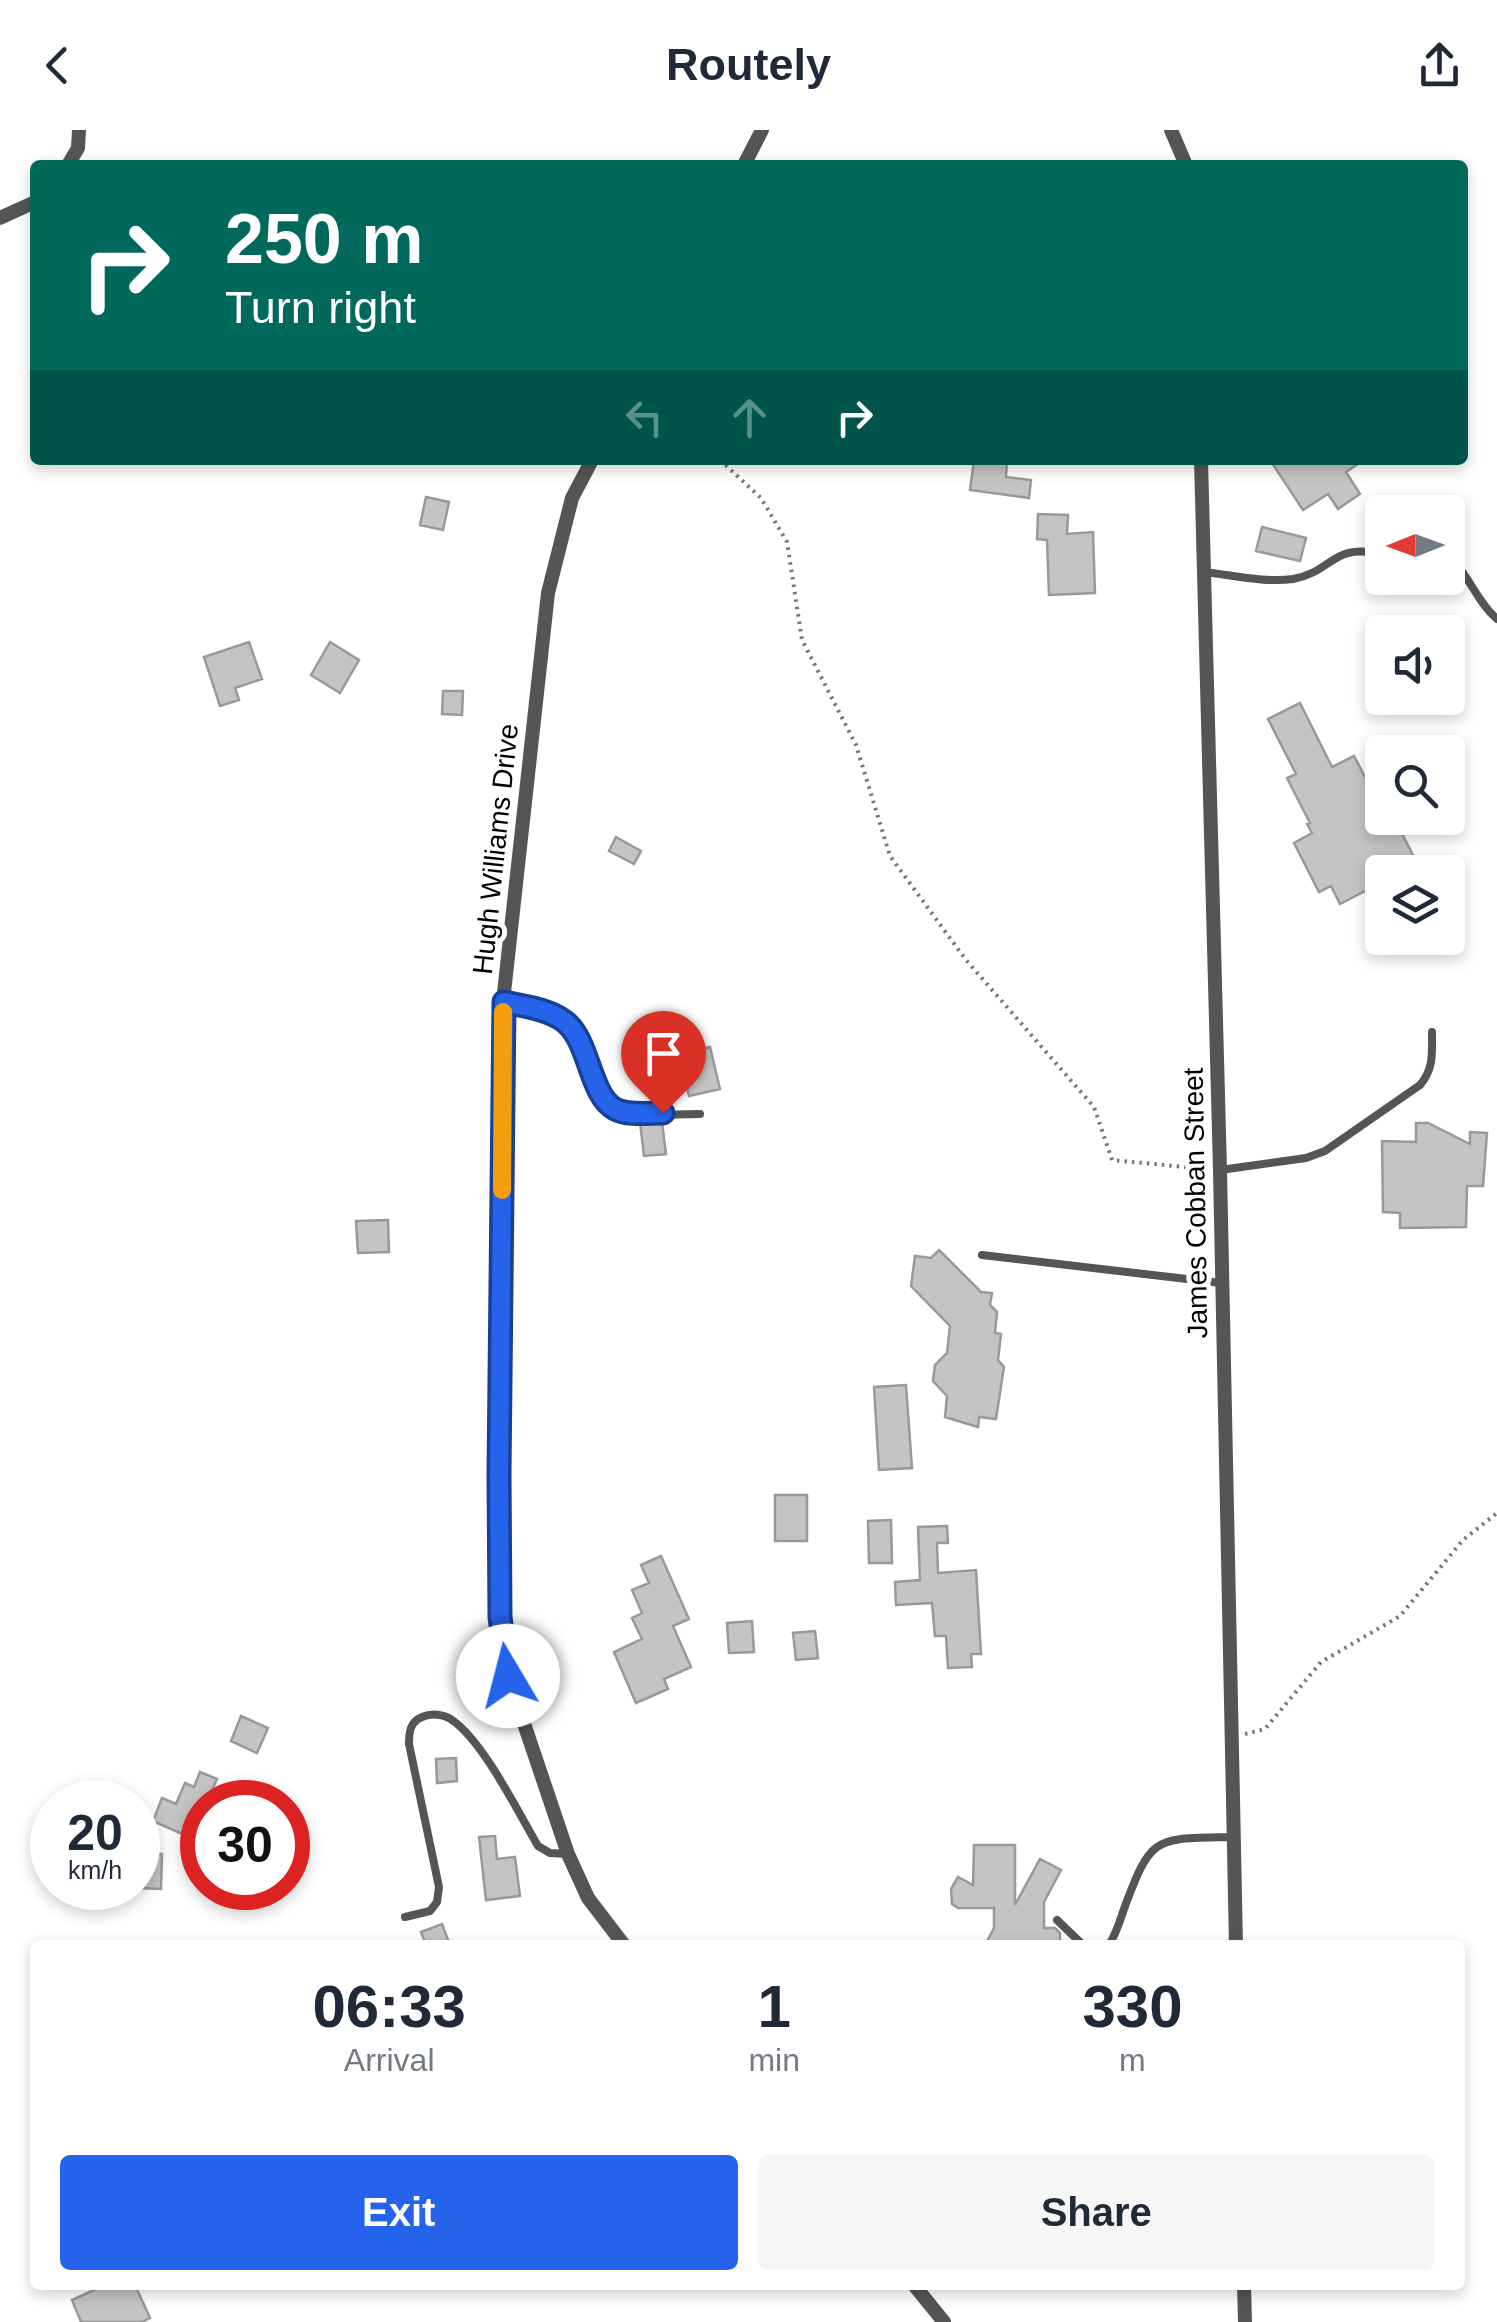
<!DOCTYPE html>
<style>
:root{--surface:#fff;--page:#f6f6f7;--text:#1f2937;--muted:#747a83;--accent:#2563eb}
body{margin:0;font-family:Arial,sans-serif;background:var(--page);color:var(--text);height:100vh;display:flex;flex-direction:column;font-size:38px;white-space:nowrap}
*{box-sizing:border-box;margin:0}
p{font-size:32px;color:var(--muted)}
.icon{flex:none;width:55px;height:55px;fill:none;stroke:currentColor;stroke-width:2;stroke-linecap:round;stroke-linejoin:round}
.map{position:relative;flex:1;overflow:hidden}
.side{position:absolute;left:30px;top:1810px;width:1435px;height:350px;display:flex;flex-direction:column;background:var(--surface);border-radius:10px;box-shadow:0 5px 15px #0003}
.side>*{flex:none}
.hud{position:absolute;left:30px;top:30px;width:1438px;height:305px;border-radius:10px;box-shadow:0 5px 15px #0003;background:#00695c;color:#fff;overflow:hidden}
.needle{width:65px;rotate:269deg}
.tools{position:absolute;left:1365px;top:365px;display:grid;gap:20px}
.tools a{display:grid;place-items:center;width:100px;height:100px;border-radius:10px;background:var(--surface);box-shadow:0 5px 15px #0003;font-size:50px}
.speed{position:absolute;left:30px;top:1650px;display:flex;gap:20px;font-size:50px;font-weight:700;text-align:center}
.speed>*{display:grid;place-content:center;width:130px;height:130px;border-radius:50%;background:var(--surface);box-shadow:0 5px 15px #0003;line-height:1}
.speed small{font-size:25px;font-weight:400}
.speed .limit{border:15px solid #d22;background:#fff;color:#111}
.pin{position:absolute;display:grid;place-items:center;width:85px;height:85px;color:#fff;margin:-102px -42px;border-radius:50% 50% 50% 0;rotate:-45deg;box-shadow:0 0 10px #0007}
.pin .icon{rotate:45deg}
.me{position:absolute;width:110px;margin:-55px;rotate:352deg;stroke-linejoin:round;filter:drop-shadow(0 0 8px #0008)}
.turn{display:flex;align-items:center;gap:35px;height:210px;padding:0 30px;font-size:45px}
.turn .icon{width:130px;height:130px;stroke-width:2.5}
.turn b{display:block;font-size:70px;line-height:85px}
.lanes{display:flex;align-items:center;height:95px;padding:0 30px;background:#0003;justify-content:center;gap:50px;direction:ltr}
.lanes .off{opacity:.35}
.eta{display:flex;justify-content:space-evenly;align-items:center;height:170px;text-align:center}
.eta b{font-size:60px;font-weight:700;line-height:70px}
.action{display:flex;gap:20px;margin-top:auto;padding:20px 30px}
.action a{flex:1;height:115px;border-radius:10px;background:var(--accent);color:#fff;font-size:40px;font-weight:700;line-height:115px;text-align:center}
.action a+a{background:var(--page);color:var(--text)}
header{display:flex;justify-content:space-between;align-items:center;height:130px;padding:0 30px;background:var(--surface);font-size:45px;font-weight:700}
.map>svg:first-child{display:block}
.building{fill:#c4c4c4;stroke:#999;stroke-width:2.5}
.lines{fill:none;stroke-linecap:round;stroke-linejoin:round}
.path{stroke:#777;stroke-width:4;stroke-dasharray:2.5 5;stroke-linecap:butt}
.service{stroke:#555;stroke-width:8}
.minor{stroke:#555;stroke-width:14}
.route-casing{stroke:#184099;stroke-width:25}
.route{stroke:#2563eb;stroke-width:18}
.slow{stroke:#f59e0b;stroke-width:18}
.labels{text-anchor:middle;stroke-width:10;stroke-linejoin:round;paint-order:stroke}
.street-label{font-size:28px;fill:#000;stroke:#fff}
</style>
<header><svg class="icon" aria-label="back" viewBox="0 0 24 24"><path d="M15 5l-7 7 7 7"/></svg>Routely<svg class="icon" aria-label="share" viewBox="0 0 24 24"><path d="M12 15V3M7 8l5-5 5 5M5 13v7h14v-7"/></svg></header>
<div class="map">
<svg width="1497" height="2192" viewBox="0 0 1497 2192">
<rect width="100%" height="100%" fill="#fff"/>
<path class="building" d="M974,330H1007L1006,347L1031,350L1029,368L970,360Z
M1270,330H1364L1346,342L1360,364L1338,379L1328,364L1303,380Z
M426,367L449,372L443,400L420,395Z
M1038,384L1068,385L1067,404L1093,402L1095,463L1049,465L1047,410L1037,409Z
M1262,397L1306,408L1300,431L1256,421Z
M249,512L262,549L235,558L239,570L220,576L204,527Z
M330,512L359,530L340,563L311,545Z
M443,561H463L462,585L442,584Z
M1300,573L1332,637L1354,626L1373,662L1382,657V688H1394L1418,735L1405,742H1382V752L1340,774L1331,756L1319,762L1294,713L1312,703L1307,694L1310,693L1287,648L1296,644L1268,589Z
M616,707L641,721L634,734L609,721Z
M710,917L720,959L689,966L679,924Z
M640,992H662L666,1024L644,1026Z
M1416,993H1428L1470,1014V1002L1487,1003L1483,1056H1467L1466,1097L1400,1098V1083L1383,1082L1382,1011L1416,1012Z
M388,1090L389,1122L358,1123L356,1091Z
M939,1120L981,1162L992,1163L990,1175L997,1182L995,1203L1001,1204L998,1230L1004,1237L996,1289L979,1287L978,1297L945,1287L947,1266L933,1251L935,1235L947,1223L950,1196L911,1156L915,1126L931,1128Z
M906,1255L912,1338L879,1340L874,1257Z
M775,1365H807V1411H775Z
M891,1390L892,1433H869L868,1391Z
M947,1396L948,1413H937L938,1443L976,1440L981,1524H971L972,1537L948,1538L946,1506H935L932,1473L896,1475L895,1452L920,1450L918,1397Z
M661,1426L689,1489L673,1496L691,1537L664,1549L668,1559L636,1573L614,1522L642,1509L632,1488L642,1483L632,1460L649,1453L641,1435Z
M752,1491L754,1522L729,1523L727,1493Z
M815,1501L818,1528L796,1530L793,1503Z
M241,1586L268,1598L257,1623L231,1611Z
M456,1628L457,1651L437,1653L436,1629Z
M200,1642L217,1649L207,1672H202L191,1708L153,1691L162,1668L176,1674L185,1653L194,1657Z
M495,1706L497,1729L515,1727L520,1766L486,1770L479,1707Z
M974,1715H1015V1775L1040,1729L1061,1740L1044,1772V1798H1055L1060,1803V1815H985L994,1798V1778H958L952,1774L951,1759L958,1747L973,1755Z
M138,1723L162,1724L161,1759L138,1758Z
M442,1794L450,1815H426L421,1802Z
M105,2155H135L150,2188L142,2192H81L72,2170Z"/>
<g class="lines">
<path class="path" d="M720,330L761,368L787,412L802,510L856,615L890,726L966,830L1094,977L1112,1030L1206,1039
M1245,1604L1265,1599L1321,1532L1400,1486L1463,1410L1497,1383"/>
<path class="service" d="M1448,433H1455C1471,450 1479,474 1497,489
M1204,442C1232,445 1265,453 1293,449C1335,441 1330,413 1382,424
M503,872C570,887 570,890 597,952C601,961 605,973 613,979C628,988 681,984 700,984
M1220,1040L1306,1028L1325,1021L1420,955C1434,939 1432,923 1432,902
M982,1125L1221,1153
M405,1787L430,1781L437,1772L439,1757L409,1614C409,1602 410,1592 422,1587C431,1583 444,1584 452,1590C483,1611 518,1682 538,1716L550,1723L568,1724
M1057,1790L1083,1815
M1109,1815C1116,1804 1120,1791 1124,1779C1152,1703 1155,1709 1233,1707"/>
<path class="minor" d="M1171,0L1186,35
M68,35L78,18L79,0
M744,35L762,0
M0,88L35,72
M592,330L572,368L548,463L503,872L500,1487L508,1546L568,1724L588,1768L624,1815
M1201,330L1220,1040L1236,1815
M914,2155L944,2192
M1244,2155L1245,2192"/>
</g>
<g class="lines">
<g class="route-casing">
<path id="route" d="M508,1546L500,1487L499,1343L504,872C523,876 548,879 564,891C590,910 589,965 615,979C628,986 649,983 663,983"/>
</g>
<use href="#route" class="route"/>
<path class="slow" d="M502,1060L503,882"/>
</g>
<g class="labels">
<g class="street-label">
<text transform="translate(495 719) rotate(-84)" y="10">Hugh Williams Drive</text>
<text transform="translate(1195 1073) rotate(-91)" y="10">James Cobban Street</text>
</g>
</g>
</svg>
<div class="tools">
<a><svg class="needle" viewBox="-14 -14 28 28"><path d="M0-13l5 13h-10z" fill="#e53935"/><path d="M0 13l5-13h-10z" fill="#747a83"/></svg></a>
<a><svg class="icon" aria-label="sound" viewBox="0 0 24 24"><path d="M4 9h4l5-4v14l-5-4H4zM17 9q2 3 0 6"/></svg></a>
<a><svg class="icon" aria-label="search" viewBox="0 0 24 24"><circle cx="10" cy="10" r="6"/><path d="M15 15l6 6"/></svg></a>
<a><svg class="icon" aria-label="layers" viewBox="0 0 24 24"><path d="M12 4l9 5-9 5-9-5zM3 14l9 5 9-5"/></svg></a>
</div>
<div class="speed"><div>20<small>km/h</small></div><div class="limit">30</div></div>
<div class="pin" style="left:663px;top:983px;background:#d93025"><svg class="icon" aria-label="arrive" viewBox="0 0 24 24"><path d="M6 21V4h12l-3 4 3 4H6"/></svg></div>
<svg class="me" style="left:508px;top:1546px" viewBox="-20 -20 40 40"><circle r="19" fill="#fff"/><path d="M0-13L10 11 0 6-10 11z" fill="#2563eb"/></svg>
<div class="hud">
<div class="turn"><svg class="icon" aria-label="right" viewBox="0 0 24 24"><path d="M7 20v-9h11M14 6l5 5-5 5"/></svg><div><b>250 m</b>Turn right</div></div>
<div class="lanes"><svg class="icon off" aria-label="left" viewBox="0 0 24 24"><path d="M17 20v-9H6M10 6l-5 5 5 5"/></svg><svg class="icon off" aria-label="ahead" viewBox="0 0 24 24"><path d="M12 20V5M6 11l6-6 6 6"/></svg><svg class="icon" aria-label="right" viewBox="0 0 24 24"><path d="M7 20v-9h11M14 6l5 5-5 5"/></svg></div>
</div>
<section class="side">
<div class="eta">
<div><b>06:33</b><p>Arrival</p></div>
<div><b>1</b><p>min</p></div>
<div><b>330</b><p>m</p></div>
</div>
<div class="action"><a>Exit</a><a>Share</a></div>
</section>
</div>
